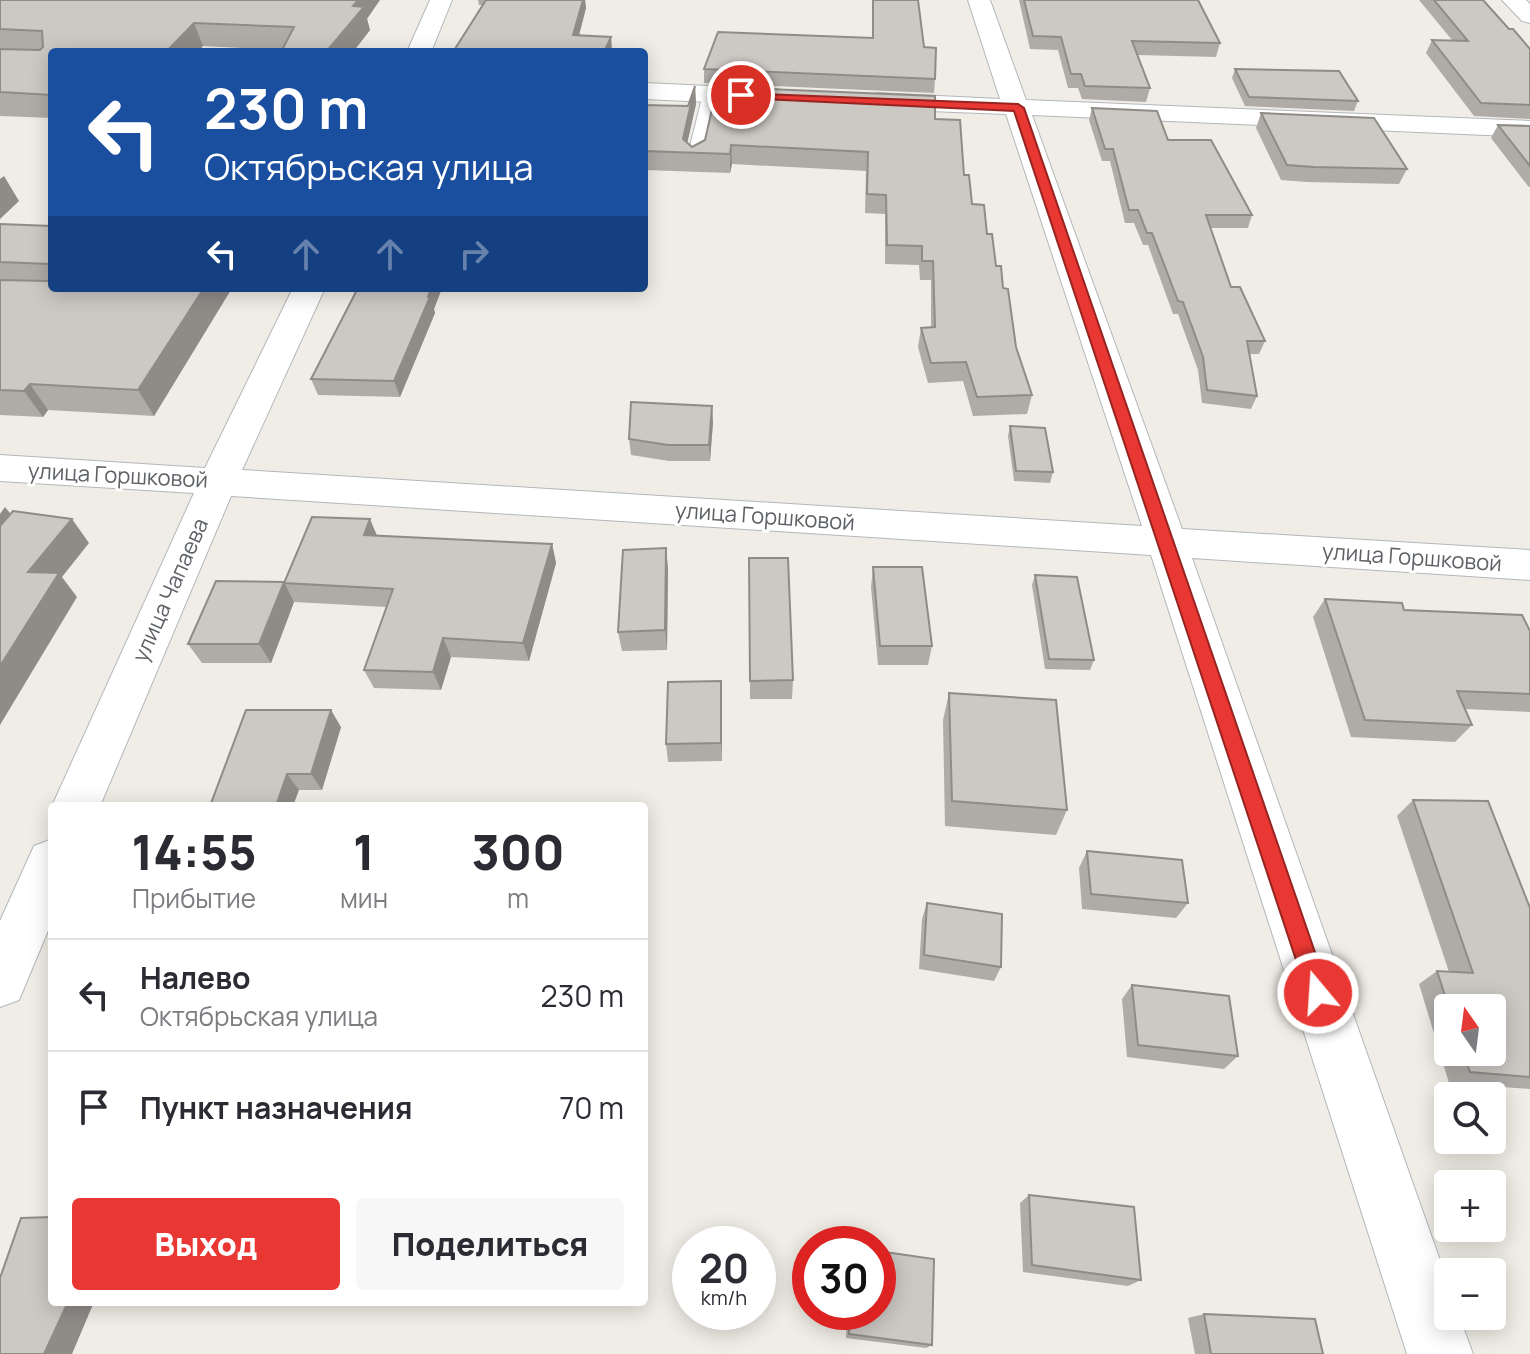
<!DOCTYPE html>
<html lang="ru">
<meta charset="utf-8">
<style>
:root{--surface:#fff;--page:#f7f7f7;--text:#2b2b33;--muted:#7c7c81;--line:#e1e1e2;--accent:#e93733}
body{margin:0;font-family:Manrope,sans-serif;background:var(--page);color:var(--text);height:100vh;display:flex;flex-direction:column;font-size:30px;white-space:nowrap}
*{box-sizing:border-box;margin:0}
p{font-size:26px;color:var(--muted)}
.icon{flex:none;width:44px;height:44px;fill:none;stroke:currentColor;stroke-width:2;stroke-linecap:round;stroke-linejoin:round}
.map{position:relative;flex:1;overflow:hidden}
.sheet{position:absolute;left:48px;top:802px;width:600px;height:504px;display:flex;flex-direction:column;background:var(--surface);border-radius:8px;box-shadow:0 4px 20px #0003}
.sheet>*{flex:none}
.top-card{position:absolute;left:48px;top:48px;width:600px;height:244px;border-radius:8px;box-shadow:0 4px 20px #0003;background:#1a4fa0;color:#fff;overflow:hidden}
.needle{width:52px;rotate:346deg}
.fabs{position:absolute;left:1434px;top:994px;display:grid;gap:16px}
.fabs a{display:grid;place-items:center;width:72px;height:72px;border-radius:8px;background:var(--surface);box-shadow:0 4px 20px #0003;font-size:40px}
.speed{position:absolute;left:672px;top:1226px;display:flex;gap:16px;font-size:40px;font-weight:700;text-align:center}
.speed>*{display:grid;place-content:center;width:104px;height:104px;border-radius:50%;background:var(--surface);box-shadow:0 4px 20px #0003;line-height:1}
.speed small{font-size:20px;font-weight:400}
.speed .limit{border:12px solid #d22;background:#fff;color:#111}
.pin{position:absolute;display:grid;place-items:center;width:68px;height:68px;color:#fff;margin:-34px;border:4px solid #fff;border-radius:50%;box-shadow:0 2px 8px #0007}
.me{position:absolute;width:88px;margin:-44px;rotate:342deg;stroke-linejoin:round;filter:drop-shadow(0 0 6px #0008)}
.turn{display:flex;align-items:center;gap:28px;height:168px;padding:0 24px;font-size:36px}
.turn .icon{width:104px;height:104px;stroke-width:2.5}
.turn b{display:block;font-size:56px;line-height:68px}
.lanes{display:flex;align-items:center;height:76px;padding:0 24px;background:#0003;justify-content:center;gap:40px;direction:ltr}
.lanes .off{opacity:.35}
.eta{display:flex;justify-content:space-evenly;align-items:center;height:136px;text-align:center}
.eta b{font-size:48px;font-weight:800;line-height:56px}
.action{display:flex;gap:16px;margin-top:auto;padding:16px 24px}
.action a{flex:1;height:92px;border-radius:8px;background:var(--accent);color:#fff;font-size:32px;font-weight:800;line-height:92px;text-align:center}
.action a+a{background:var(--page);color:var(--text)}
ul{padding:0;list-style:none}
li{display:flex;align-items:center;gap:24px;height:112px;padding:0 24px;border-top:2px solid var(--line)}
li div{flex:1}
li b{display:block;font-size:30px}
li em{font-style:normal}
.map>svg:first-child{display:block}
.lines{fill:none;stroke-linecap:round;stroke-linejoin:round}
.service-casing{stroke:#b3b7bb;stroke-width:2}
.minor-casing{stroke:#b3b7bb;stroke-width:2}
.service{fill:#fff;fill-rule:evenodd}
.minor{fill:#fff;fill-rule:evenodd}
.wall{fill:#afaca8;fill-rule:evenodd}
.shaded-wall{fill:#8f8c88}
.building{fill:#ccc8c3;stroke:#8f8c88;stroke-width:2}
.route{fill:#e93733;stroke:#972421;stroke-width:2}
.labels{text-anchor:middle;stroke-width:6;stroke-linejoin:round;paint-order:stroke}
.street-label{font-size:22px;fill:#5e6266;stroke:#fff}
</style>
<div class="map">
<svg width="1530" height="1354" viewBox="0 0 1530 1354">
<rect width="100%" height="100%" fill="#f0ede6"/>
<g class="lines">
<g class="service-casing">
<path id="service" d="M710,90L717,94L703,158L695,163L687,158L703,94Z"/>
</g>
<g class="minor-casing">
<path id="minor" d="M430,0H452L431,52H407Z
M968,0H990L1026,100L1530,121V137L1032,115L1182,529L1530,550V580L1192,558L1448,1283V1316H1459L1473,1354H1407L1151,555L231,496L100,806H52L194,493L0,481V455L205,468L293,288H325L242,470L1142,526L1006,114L877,109L868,106L864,101L868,96L877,93L1000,99Z
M1502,0H1526L1530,4V23L1522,21Z
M644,83L776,89L785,92L789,97L785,102L776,105L644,99Z
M52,839V921L19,1000L0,1007V921L34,846Z"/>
</g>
<use href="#service" class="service"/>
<use href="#minor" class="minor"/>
</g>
<path class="wall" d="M0,0L367,19L370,30L353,52H281L282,50L203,46L52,52V118L0,116Z
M478,0H585L586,8L579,36L611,37L612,52L483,5H479Z
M872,0H918L924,47L935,79L934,93L704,83V69L872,38Z
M1019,0H1198L1220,43L1216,57L1137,55L1150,88L1146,102L1082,99L1078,88H1068L1058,50L1030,49Z
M1419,0H1483L1509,29L1530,49V119L1474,116L1426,53L1432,40H1452Z
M1235,69L1358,101L1354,111L1245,106L1232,78Z
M695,86L696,104L687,143L692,147L935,119L964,175L972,204L987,234L1003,288L1016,347L1032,395L1027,414L973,416L963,381L928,383L918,347L921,328L931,327V280H920L919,265L885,264V214L865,213L866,171L732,164L730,173L644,170V105L688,106Z
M1092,108L1168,140L1252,215L1248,228H1210L1231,287L1265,341L1259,354H1250L1257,396L1251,409L1202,403L1198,370L1178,314H1173L1148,245H1143L1134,223H1125L1110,161H1102L1089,120Z
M1261,113L1407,169L1399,184L1307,182L1281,180L1256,128Z
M1498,125L1530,126V187L1528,186L1491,138Z
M0,224L52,226V288H232L154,416L48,410L43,417L0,415Z
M357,288H442L434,309L435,313L400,397L318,395L311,379Z
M713,422L710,461H669L631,455L629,439Z
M1010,426L1053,472L1050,483L1014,481L1008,436Z
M377,536L552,544L556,563L529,661L451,657L441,690L374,688L364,670L387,607L294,602L271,663H202L188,644L284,582Z
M749,558L793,680L792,699H750Z
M873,567L932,646L928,665H878L871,587Z
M668,568L667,650L622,651L618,632Z
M1035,575L1094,660L1090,670L1045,669L1032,585Z
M1325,599L1404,610L1530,631V712L1465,709L1472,725L1455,742L1351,737L1313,617Z
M721,681L722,761L668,762L666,744Z
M949,693L1067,810L1056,835L945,826L943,720Z
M341,727L322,790H299L210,806Z
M1413,800L1530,908V1089L1449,1083L1419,984L1437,971L1449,972L1397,816ZM1448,1008H1492V1052H1448Z
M1087,851L1188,903L1176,918L1082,909L1079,868Z
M927,903L1001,967L994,981L919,969L922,919Z
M1132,985L1238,1056L1224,1069L1127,1057L1122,999Z
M1029,1195L1141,1280L1128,1286L1023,1272L1020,1203Z
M847,1312H878L932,1345L926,1348L846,1338Z
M1204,1314L1323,1354H1195L1188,1318Z"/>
<path class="shaded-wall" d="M358,0H380L367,19L370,30L353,52H326Z
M583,0H585L586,8L575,50L573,35Z
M194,23L203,46L198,52H166Z
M611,37L612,52H604Z
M695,86L696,104L685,153L683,139Z
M731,145L732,164L730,173V154Z
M4,176L19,201L0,219V179Z
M204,288H232L154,416L138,390Z
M431,288H442L434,309L435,313L400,397L394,381Z
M30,384L48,410L43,417L24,391Z
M712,406L713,422L710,461L709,445Z
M5,507L21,527L0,554V514Z
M72,519L89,543L62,577L77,597L0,725V666L28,572Z
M370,519L378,538L364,535Z
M552,544L556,563L529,661L523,643Z
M666,548L668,568L667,650L665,630Z
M284,582L294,602L271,663L259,644Z
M443,638L451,657L441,690L433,672Z
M721,681L722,699V761L721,743Z
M331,710L341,727L322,790L311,774Z
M287,774L299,790L293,806H276Z
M68,1302H94L72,1354H44Z"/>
<path class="building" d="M0,0H358L353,6L364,7L326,52H281L294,27L194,23L166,52H52V95L0,92V49L40,50L43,47L42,31L0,29Z
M486,0H583L573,35L611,37L604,52H453Z
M873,0H918L924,47L936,48L935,79L704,69L718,32L873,38Z
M1024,0H1198L1220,43L1132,41L1150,88L1085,86L1081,74H1071L1061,37L1033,36Z
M1434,0H1483L1509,29H1513L1530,49V105L1481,103L1432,40L1468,41Z
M1235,69L1339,71L1358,101L1249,97Z
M695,86L683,139L692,147L705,140L717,87L935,96V119L960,120L964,175H969L972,204L984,205L987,234H992L996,266H1001L1003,288L1008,289L1016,347L1032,395L977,397L966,362L931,363L921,328L935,327L933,261H922V246L887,245L886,195L867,194L868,152L731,145L730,154L644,151V105L688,106Z
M1092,108L1157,111L1168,140H1211L1252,215H1206L1231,287H1240L1265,341H1247L1257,396L1207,390L1203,357L1183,302L1178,301L1152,233H1147L1138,210H1129L1113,149H1105Z
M1261,113L1374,118L1407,169L1314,167L1287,165Z
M1498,125L1530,126V166Z
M0,224L52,226V265L50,264L0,262Z
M52,278V288H204L138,390L30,384L24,391L0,390V280L48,281Z
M358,288H431L428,297H430L394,381L311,379Z
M631,402L712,406L709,445H668L629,439Z
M1010,426L1045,428L1053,472L1016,471Z
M13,511L72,519L28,572L59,573L0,666V526Z
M312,517L370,519L364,535L552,544L523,643L443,638L433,672L364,670L393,589L284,583Z
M666,548L665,630L618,632L623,550Z
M749,558H788L793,680L750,681Z
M873,567H922L932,646H880Z
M1035,575L1077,577L1094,660L1049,659Z
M216,581L284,582L259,644H188Z
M1325,599L1402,603L1404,610L1522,615L1530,631V694L1457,691L1472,725L1365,720Z
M721,681V743L666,744L668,682Z
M949,693L1056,700L1067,810L952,801Z
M246,710H331L311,774H287L276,806H210Z
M1413,800L1488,801L1530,908V1077L1470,1072L1463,1052H1492V1008H1449L1437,971L1473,973Z
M1087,851L1182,860L1188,903L1091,894Z
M927,903L1002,914L1001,967L924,955Z
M1132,985L1229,996L1238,1056L1138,1045Z
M1029,1195L1134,1207L1141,1280L1032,1265Z
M52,1217V1302H68L44,1354H0V1278L21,1218Z
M878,1251L934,1259L932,1345L849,1334L850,1312H878Z
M1204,1314L1315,1319L1323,1354H1211Z"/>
<path class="route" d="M737,93L1018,104L1024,108L1329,993L1326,1001L1318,1004L1310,1001L1307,993L1014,111L741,98L736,95Z"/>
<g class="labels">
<g class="street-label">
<text transform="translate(118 475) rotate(3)" y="8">улица Горшковой</text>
<text transform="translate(765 516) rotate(4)" y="8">улица Горшковой</text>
<text transform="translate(1412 557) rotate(4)" y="8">улица Горшковой</text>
<text transform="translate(170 590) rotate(-66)" y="8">улица Чапаева</text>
</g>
</g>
</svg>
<div class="fabs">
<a><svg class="needle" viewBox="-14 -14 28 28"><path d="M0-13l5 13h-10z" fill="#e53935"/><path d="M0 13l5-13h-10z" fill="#7c7c81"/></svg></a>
<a><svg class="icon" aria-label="search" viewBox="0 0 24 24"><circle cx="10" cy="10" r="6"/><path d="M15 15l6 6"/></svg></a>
<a>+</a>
<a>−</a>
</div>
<div class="speed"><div>20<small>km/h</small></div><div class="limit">30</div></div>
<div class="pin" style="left:741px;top:95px;background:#d93025"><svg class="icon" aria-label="arrive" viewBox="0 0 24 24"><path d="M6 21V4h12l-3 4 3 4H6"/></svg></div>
<svg class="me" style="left:1318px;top:993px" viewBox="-20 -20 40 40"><circle r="17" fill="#e93733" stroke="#fff" stroke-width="3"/><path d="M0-11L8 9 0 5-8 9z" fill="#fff"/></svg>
<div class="top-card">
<div class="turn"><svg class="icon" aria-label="left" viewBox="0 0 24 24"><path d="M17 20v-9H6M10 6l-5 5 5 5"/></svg><div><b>230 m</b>Октябрьская улица</div></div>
<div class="lanes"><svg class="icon" aria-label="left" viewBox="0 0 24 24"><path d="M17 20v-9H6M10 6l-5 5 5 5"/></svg><svg class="icon off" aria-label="ahead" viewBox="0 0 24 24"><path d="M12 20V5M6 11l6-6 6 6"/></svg><svg class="icon off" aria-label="ahead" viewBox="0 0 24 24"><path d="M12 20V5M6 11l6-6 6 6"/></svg><svg class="icon off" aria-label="right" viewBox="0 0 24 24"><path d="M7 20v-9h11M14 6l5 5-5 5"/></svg></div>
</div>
<section class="sheet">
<div class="eta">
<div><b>14:55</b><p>Прибытие</p></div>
<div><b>1</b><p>мин</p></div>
<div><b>300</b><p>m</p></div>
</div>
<ul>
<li><svg class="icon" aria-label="left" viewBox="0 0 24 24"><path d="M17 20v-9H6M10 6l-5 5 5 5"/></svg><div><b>Налево</b><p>Октябрьская улица</p></div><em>230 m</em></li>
<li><svg class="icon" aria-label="arrive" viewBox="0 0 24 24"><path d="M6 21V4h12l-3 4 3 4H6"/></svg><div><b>Пункт назначения</b></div><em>70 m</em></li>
</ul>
<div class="action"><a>Выход</a><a>Поделиться</a></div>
</section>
</div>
